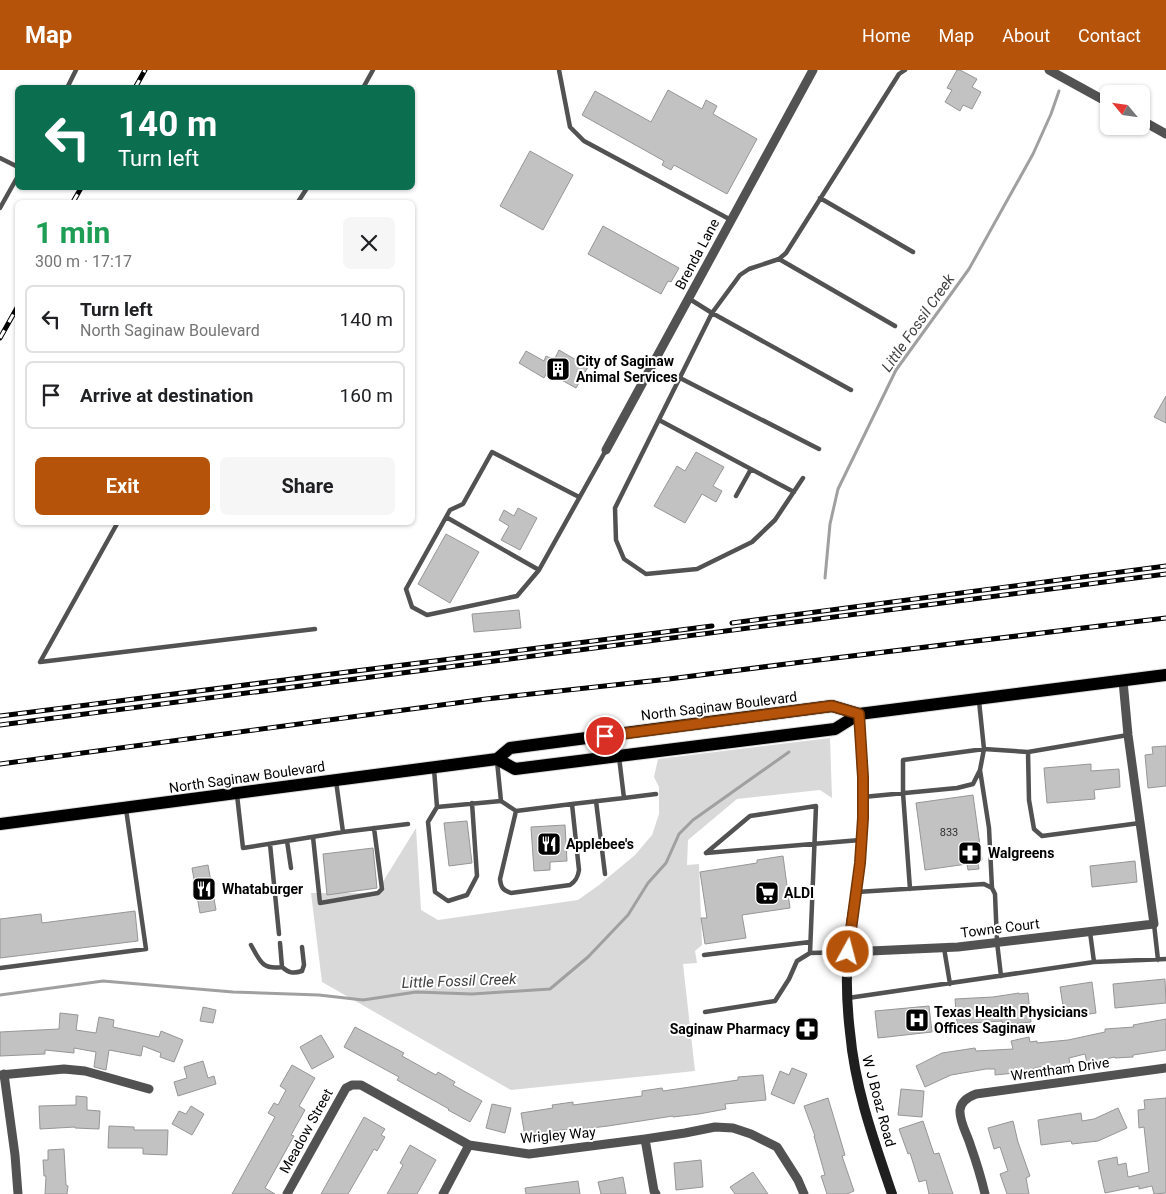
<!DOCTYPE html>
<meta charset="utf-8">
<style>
:root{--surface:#fff;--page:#f6f6f6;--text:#202124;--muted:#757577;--line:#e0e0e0;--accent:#b45309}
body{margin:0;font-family:Roboto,sans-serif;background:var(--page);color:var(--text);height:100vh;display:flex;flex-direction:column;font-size:19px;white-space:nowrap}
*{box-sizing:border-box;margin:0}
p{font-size:16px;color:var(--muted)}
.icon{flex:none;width:28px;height:28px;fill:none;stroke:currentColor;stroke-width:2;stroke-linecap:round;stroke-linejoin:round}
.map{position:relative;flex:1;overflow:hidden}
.panel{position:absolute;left:15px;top:130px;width:400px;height:325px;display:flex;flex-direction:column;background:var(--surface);border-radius:8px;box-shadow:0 1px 4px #0004}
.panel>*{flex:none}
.hud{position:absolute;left:15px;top:15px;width:400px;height:105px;border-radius:8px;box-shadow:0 1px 4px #0004;background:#0b6e4f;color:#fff;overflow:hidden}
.needle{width:32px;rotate:299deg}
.buttons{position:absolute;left:1100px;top:15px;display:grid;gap:10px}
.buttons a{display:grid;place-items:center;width:50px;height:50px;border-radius:8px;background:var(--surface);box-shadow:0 1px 4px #0004;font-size:25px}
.pin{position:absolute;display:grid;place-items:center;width:42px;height:42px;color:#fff;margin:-21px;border:2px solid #fff;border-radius:50%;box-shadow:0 1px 5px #0007}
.me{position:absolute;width:55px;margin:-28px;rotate:7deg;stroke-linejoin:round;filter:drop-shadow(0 0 4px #0008)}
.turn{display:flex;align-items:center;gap:18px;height:105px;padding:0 20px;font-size:22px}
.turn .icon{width:65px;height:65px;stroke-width:2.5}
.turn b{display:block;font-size:35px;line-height:42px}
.round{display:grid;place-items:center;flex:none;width:52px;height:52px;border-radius:8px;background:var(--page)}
.headline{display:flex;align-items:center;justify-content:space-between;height:85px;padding:0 20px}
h1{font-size:30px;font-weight:700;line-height:38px;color:#1e9e55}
.cta{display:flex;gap:10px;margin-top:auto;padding:10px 20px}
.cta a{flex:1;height:58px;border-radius:8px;background:var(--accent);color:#fff;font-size:20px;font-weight:700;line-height:58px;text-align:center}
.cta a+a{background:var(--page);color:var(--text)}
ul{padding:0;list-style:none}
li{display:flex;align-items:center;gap:15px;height:68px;margin:0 10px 8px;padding:0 10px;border:2px solid var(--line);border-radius:8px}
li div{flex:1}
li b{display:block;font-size:19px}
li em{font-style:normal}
header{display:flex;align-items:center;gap:30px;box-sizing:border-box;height:70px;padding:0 25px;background:var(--accent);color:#fff}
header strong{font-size:24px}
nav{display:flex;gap:28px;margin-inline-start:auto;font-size:18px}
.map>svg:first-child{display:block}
.green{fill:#d9d9d9}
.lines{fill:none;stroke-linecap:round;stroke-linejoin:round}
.stream{stroke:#a0a0a0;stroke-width:3}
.building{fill:#c2c2c2;stroke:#969696}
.primary-casing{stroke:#dbdbdb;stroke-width:14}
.lane{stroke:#525252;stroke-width:4.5}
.street{stroke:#525252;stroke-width:9}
.secondary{stroke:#1f1f1f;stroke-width:10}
.primary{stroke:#000;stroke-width:12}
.rail-casing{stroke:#000;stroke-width:5}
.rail{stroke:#fff;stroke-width:3;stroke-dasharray:9;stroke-linecap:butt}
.route-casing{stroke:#753606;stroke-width:12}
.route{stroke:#b45309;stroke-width:9}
.labels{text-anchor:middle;stroke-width:4;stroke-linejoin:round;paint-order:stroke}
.number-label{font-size:11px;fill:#303030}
.street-label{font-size:14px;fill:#000;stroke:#fff}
.poi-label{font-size:14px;font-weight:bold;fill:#000;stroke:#fff;text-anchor:start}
.water-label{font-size:15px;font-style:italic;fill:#414141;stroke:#fff}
</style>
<header>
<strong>Map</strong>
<nav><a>Home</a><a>Map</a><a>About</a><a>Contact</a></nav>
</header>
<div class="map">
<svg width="1166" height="1124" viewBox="0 0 1166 1124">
<rect width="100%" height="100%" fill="#fff"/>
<path class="green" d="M830,668L832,728L820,720L737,729L688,770L687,795L699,794L702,875L695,881L697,893L683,894L695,1001L511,1020L322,912L311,823H376L416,758L421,840L438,850L578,830L599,815L635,785L652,765L659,744V717L654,707L658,689Z"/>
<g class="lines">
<path class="stream" d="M825,508L830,454L838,419L896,300L969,199L1033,84L1051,44L1059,21
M0,925L103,911L233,922L319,925L363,930L416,922L472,924L550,919L588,887L628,845L648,813L666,793L679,764L693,750L789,682"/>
</g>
<path class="building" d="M957,0H960L977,9L972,17L981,22L972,39L963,35L960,41L945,32L952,20L947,18Z
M668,20L702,39L706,30L717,36L713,44L757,69L727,124L674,95L671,100L662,95L664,91L582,45L595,21L651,52Z
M530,81L573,105L543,160L500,136Z
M603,156L679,198L671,212L668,211L661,224L588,184Z
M559,280L588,297L576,318L547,302L544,308L519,293L526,281L544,291L546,286L554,290Z
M1166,326V353L1154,347Z
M696,382L724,397L713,416L722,421L716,432L702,424L685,453L654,436L677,396L685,401Z
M518,438L537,448L520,480L501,470L509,456L499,450L504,440L514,446Z
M446,464L479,482L450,533L418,514Z
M519,540L521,558L474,562L472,544Z
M1166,676V716L1148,718L1145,685L1153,684L1152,677Z
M1091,694V701L1119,699L1120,717L1094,720L1095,729L1047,733L1044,698Z
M973,725L982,790L978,791L979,799L968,800L967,794L925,800L916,733Z
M467,751L472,793L449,796L444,753Z
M565,755L567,791L550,792V800L534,801L531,757Z
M373,778L377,818L327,825L323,784Z
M783,786L790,838L742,845L746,868L705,874L701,848H707L700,802L757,793V790Z
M1135,791L1137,812L1092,817L1090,796Z
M208,795L216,840L200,843L192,798Z
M135,841L138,871L0,888V849L41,844L42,853Z
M1165,909L1166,933L1115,938L1113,914Z
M1092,912L1096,943L1065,948L1060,917Z
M1019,923V924L1028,923L1031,952L1003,955L1002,951L957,954L955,929L993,927Z
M929,936L932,962L878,968L875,941Z
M203,937L216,940L213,953L200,951Z
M60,943L78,945L76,960L96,963L99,947L114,950L113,957L159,967L161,961L183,970L174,992L160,987L161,983L143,976L141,986L109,980L106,1000L94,997L96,982L74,978V983L45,980V984L0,986V962L59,959Z
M1166,949V980L1133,985V987L1115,988V987L1087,993L1085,984L1069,988L1070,996L1048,998V995L1015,1003L995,1005V999H986L951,1005L925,1017L916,996L942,983L975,978L976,981L1013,979L1011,971L1029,967L1030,972L1037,971V973L1068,970L1105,962V959L1134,957L1133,955Z
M355,957L404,983L402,986L436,1005L438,1002L455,1012L453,1015L482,1031L470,1052L448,1040L449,1039L397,1010L399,1007L344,977Z
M321,965L334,987L312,999L300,977Z
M203,991L208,1008L214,1006L216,1014L178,1026L174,1012L187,1008L184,997Z
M292,995L315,1008L299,1036L305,1040L291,1065L294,1066L265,1118L275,1124H232L275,1047L268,1043L274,1033L278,1035L286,1020L280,1016Z
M792,998L807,1004L794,1034L771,1024L780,1001L789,1005Z
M763,1005L766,1030L725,1034L726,1039L699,1044L673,1047V1046L608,1056L583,1059V1057L548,1062V1063L525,1066L521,1043L553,1038L552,1035L573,1032V1035L611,1030L642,1026V1021L662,1018L663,1021L738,1010V1007Z
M901,1019L924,1021L922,1047L898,1045Z
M76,1026L87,1027V1040L100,1041L99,1059L75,1058V1057L40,1059L39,1036L76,1035Z
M828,1028L845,1085L842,1086L854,1121L847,1124H827L821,1106L825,1105L814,1066H815L804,1036Z
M1166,1028V1123L1154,1124L1152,1116L1139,1119V1116L1105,1123L1098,1091L1117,1087L1118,1095L1126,1093L1128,1107L1149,1102L1144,1057L1139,1058L1138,1040L1145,1039L1144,1030Z
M492,1034L511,1038L505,1063L486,1058Z
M191,1036L204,1044L192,1065L172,1054L179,1041L186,1044Z
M1118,1038L1127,1058L1098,1071L1072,1074L1071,1071L1041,1075L1038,1050L1081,1043L1082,1051L1094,1049Z
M364,1047L385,1059L381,1065L385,1067L377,1081L374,1079L348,1124H321Z
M923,1051L934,1084L939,1083L953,1124H929L926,1110L919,1112L910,1083L908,1084L899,1059Z
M1013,1051L1018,1072L1030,1106L1026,1108L1029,1124H1007L1000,1104L1008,1101L1000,1077L994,1079L988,1058Z
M109,1056L134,1057V1060H168L167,1085L143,1084V1078H108Z
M410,1075L436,1090L417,1124H387L403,1095L400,1093Z
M64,1079L66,1115L68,1116L67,1124H45L46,1106H44L43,1090H48V1080Z
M701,1090L703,1117L676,1120L674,1093Z
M753,1102L768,1124H735L730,1117Z
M623,1107L626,1124H601L598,1112Z
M578,1111L580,1124H526L525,1118Z"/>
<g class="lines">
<g class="primary-casing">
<path id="primary" d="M497,689L515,699L835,659L859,644
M0,754L497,689L510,678L832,636L859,644L1166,605"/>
</g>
<path class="lane" d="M559,0L570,57L584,71L731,150
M67,18L76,0
M363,18L373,0
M0,88L18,97
M820,128L913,182
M298,132L307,118
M0,138L18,106
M779,189L895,256
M688,228L712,243L851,320
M680,308L819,379
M659,350L794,422
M803,408L775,450L752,472L697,499L646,504L624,489L616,470L615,438L712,243L740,205L749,199L779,189L786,183L899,4L905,0
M736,426L751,399
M579,427L492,382L463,434L450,440L406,519L412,537L427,545L517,526L539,500L606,380
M446,447L539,500
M118,452L40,592L315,559
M1028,682L1029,730L1034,759L1042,766L1140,753
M434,699L437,737L428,752L435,822L448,831L467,825L477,806L472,733
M980,700L989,758L992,818
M237,725L243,778L343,762L336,711
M863,727L957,718L973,714L980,700L984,679L979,631
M624,728L656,724
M501,731L516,741L500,809C501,818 503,820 511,823L570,815C576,811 578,807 579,800L572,734L624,728L619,687
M596,731L605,804
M437,737L501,731L497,691
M516,741L572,734
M343,762L408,754
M313,767L320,833L378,823L382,819L374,758
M287,771L291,798
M270,774L279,864
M706,783L750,746L816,736L810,883L848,882
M706,783L860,770
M910,819L903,723V690L984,679L1028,682L1128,665
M857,822L984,814L992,818L995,824L997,872L1001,906
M1154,854L1158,890
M1090,862L1094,892
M280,873L282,897C289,903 293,904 302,901L304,895L302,877
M251,875C260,891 262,900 282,897
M944,878L950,914
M704,885L810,872
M0,898L146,879L126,739
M848,928L1094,892L1166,889
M705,942L775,931L789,909L797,891L810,883"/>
<path class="street" d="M1049,0L1109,33
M1141,50L1166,64
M606,380L813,0
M848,882L958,877L1154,854L1128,665L1123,611
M4,1004L15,1085L18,1124
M0,1005L64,999L85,1001L149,1019
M645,1069L654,1121L656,1124
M287,1124L346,1018L352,1015H361L469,1075L529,1084L645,1069L685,1063L715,1057L733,1058L751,1064L777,1077L798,1110L804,1124
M443,1124L469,1075
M985,1124C981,1107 976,1091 970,1074C967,1064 959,1051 960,1040C961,1031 968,1027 976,1024L1166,998"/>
<path class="secondary" d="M859,644C862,693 865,742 860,792C858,822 849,852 848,883C846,908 847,937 850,962C855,1019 874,1071 892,1124"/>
<use href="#primary" class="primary"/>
<g class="rail-casing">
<path id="rail" d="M135,18L145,0
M73,132L81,118
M0,268L18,236
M732,553L1166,496
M0,646L712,556
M0,655L1166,504
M0,694L486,629L669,609L802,592L1166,548"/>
</g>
<use href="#rail" class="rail"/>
</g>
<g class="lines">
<g class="route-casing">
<path id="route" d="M605,666L832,636L859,644L863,707V748L860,793L848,882"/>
</g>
<use href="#route" class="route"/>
</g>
<defs>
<g id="building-square" transform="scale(1.25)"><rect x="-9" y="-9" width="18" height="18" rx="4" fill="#000" stroke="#fff"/><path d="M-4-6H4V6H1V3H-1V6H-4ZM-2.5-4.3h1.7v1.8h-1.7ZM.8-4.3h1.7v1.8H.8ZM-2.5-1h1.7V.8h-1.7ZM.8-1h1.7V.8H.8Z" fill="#fff"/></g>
<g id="restaurant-square" transform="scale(1.25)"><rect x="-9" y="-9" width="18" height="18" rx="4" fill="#000" stroke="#fff"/><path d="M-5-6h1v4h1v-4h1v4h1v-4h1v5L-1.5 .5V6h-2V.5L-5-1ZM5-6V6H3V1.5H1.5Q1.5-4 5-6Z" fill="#fff"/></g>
<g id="pharmacy-square" transform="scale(1.25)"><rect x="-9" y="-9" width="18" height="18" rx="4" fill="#000" stroke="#fff"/><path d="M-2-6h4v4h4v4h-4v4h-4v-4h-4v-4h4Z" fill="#fff"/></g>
<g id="supermarket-square" transform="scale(1.25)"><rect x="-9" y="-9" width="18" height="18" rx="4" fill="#000" stroke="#fff"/><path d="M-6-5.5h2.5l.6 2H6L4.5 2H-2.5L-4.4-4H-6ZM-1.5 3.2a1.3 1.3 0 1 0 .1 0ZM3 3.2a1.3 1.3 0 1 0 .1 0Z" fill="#fff"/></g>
<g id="hospital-square" transform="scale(1.25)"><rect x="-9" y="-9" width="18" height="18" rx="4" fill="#000" stroke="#fff"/><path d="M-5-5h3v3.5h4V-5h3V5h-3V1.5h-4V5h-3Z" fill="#fff"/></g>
</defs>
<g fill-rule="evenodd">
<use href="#building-square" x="558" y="299"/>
<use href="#restaurant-square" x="549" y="774"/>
<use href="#pharmacy-square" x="970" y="783"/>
<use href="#restaurant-square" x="204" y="819"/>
<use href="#supermarket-square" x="767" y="823"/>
<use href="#hospital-square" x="917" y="950"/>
<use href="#pharmacy-square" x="807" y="959"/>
</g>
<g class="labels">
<g class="number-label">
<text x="949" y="766">833</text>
</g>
<g class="street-label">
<text transform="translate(697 184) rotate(-62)" y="5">Brenda Lane</text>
<text transform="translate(719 636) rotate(-7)" y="5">North Saginaw Boulevard</text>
<text transform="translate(247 707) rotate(-8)" y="5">North Saginaw Boulevard</text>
<text transform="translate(1000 858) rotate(-7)" y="5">Towne Court</text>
<text transform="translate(1060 999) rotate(-8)" y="5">Wrentham Drive</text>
<text transform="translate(879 1031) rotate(75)" y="5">W J Boaz Road</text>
<text transform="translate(306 1061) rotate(-61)" y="5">Meadow Street</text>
<text transform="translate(558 1065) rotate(-5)" y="5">Wrigley Way</text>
</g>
<g class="poi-label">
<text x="576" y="296">City of Saginaw<tspan x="576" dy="16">Animal Services</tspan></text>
<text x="566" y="779">Applebee's</text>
<text x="988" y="788">Walgreens</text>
<text x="222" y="824">Whataburger</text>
<text x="784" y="828">ALDI</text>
<text x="934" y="947">Texas Health Physicians<tspan x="934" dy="16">Offices Saginaw</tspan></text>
<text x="790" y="964" text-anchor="end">Saginaw Pharmacy</text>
</g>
<g class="water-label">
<text transform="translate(918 253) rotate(-55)" y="5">Little Fossil Creek</text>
<text transform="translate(459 911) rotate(-2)" y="5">Little Fossil Creek</text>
</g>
</g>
</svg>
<div class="buttons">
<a><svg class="needle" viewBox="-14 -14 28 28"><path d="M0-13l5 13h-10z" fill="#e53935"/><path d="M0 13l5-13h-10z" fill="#757577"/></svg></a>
</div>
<div class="pin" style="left:605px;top:666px;background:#d93025"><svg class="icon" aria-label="arrive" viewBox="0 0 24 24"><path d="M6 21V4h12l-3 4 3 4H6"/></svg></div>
<svg class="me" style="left:848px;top:882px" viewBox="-20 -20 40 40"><circle r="17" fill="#b45309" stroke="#fff" stroke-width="3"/><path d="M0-11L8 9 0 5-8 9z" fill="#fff"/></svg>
<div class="hud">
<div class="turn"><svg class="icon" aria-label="left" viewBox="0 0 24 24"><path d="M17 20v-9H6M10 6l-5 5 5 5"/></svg><div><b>140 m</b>Turn left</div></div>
</div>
<section class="panel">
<div class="headline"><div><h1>1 min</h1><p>300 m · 17:17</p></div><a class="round"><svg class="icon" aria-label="close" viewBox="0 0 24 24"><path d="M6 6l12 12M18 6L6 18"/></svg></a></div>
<ul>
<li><svg class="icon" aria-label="left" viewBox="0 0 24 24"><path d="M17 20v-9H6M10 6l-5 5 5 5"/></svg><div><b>Turn left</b><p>North Saginaw Boulevard</p></div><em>140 m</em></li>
<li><svg class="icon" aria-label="arrive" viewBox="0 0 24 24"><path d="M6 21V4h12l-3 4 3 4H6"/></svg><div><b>Arrive at destination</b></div><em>160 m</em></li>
</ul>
<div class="cta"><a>Exit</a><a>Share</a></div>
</section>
</div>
